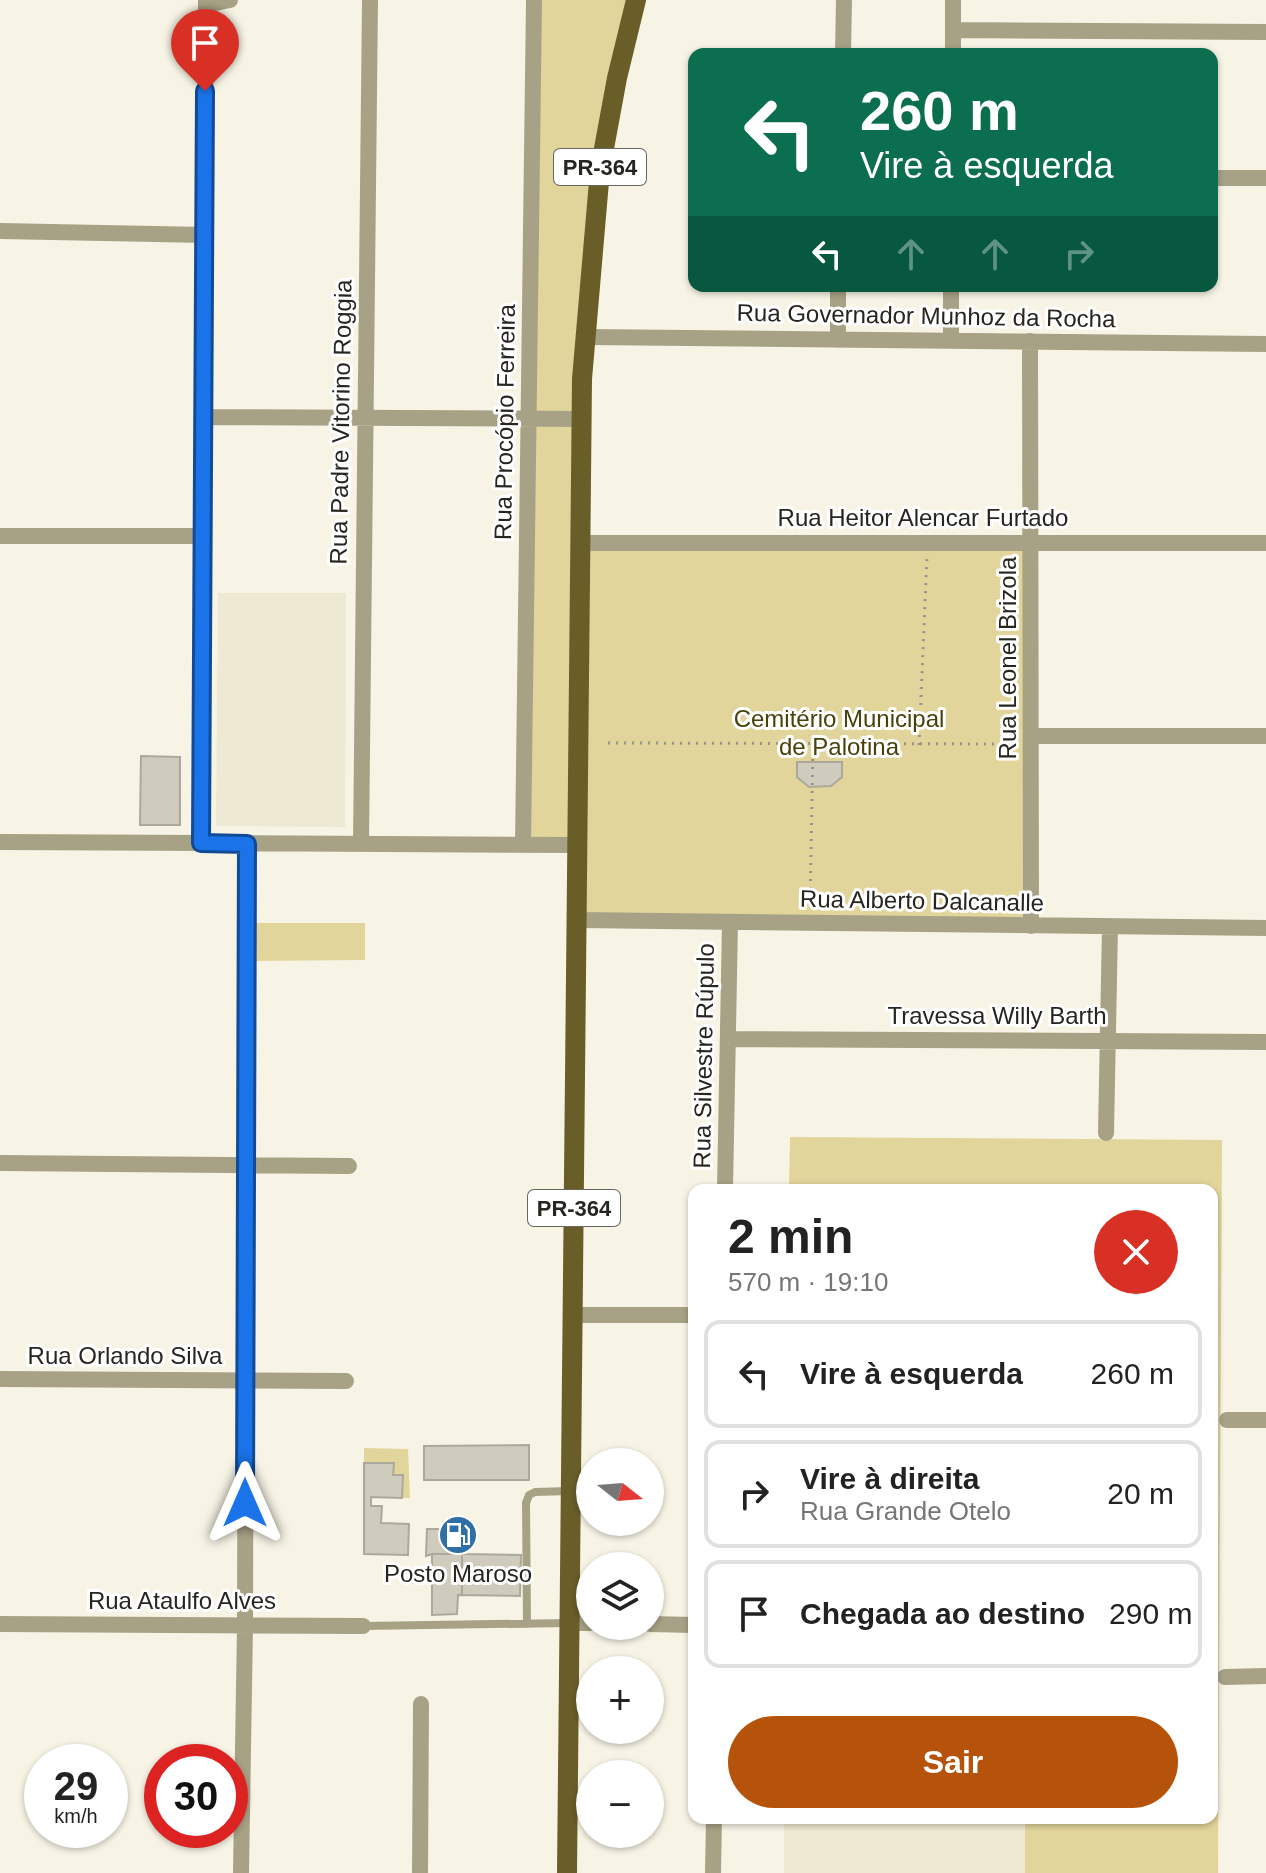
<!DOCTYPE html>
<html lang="pt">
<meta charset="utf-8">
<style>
:root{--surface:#fff;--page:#f6f6f6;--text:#222;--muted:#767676;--line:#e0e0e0;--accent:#b45309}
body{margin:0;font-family:Helvetica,sans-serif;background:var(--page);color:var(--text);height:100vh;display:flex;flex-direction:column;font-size:30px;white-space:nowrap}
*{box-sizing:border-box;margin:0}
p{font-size:26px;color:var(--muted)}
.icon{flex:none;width:44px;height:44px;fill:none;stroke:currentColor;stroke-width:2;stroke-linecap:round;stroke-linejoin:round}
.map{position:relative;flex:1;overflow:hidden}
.drawer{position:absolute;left:688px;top:1184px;width:530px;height:640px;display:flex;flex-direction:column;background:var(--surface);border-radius:16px;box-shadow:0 2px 6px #0004}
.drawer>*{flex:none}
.hud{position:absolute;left:688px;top:48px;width:530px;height:244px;border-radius:16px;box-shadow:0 2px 6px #0004;background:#0b6e4f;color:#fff;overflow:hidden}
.needle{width:52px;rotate:107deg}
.fabs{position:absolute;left:576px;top:1448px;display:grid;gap:16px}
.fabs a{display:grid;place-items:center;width:88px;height:88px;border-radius:50%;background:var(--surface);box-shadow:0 2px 6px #0004;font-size:40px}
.speed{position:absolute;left:24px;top:1744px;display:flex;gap:16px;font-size:40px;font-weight:700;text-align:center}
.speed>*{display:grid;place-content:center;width:104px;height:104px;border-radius:50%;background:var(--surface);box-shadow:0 2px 6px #0004;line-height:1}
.speed small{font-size:20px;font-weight:400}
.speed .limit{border:12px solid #d22;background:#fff;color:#111}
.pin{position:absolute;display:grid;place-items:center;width:68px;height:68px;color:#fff;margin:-82px -34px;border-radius:50% 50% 50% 0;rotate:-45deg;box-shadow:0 0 8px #0007}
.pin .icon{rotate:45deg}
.me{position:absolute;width:88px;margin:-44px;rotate:0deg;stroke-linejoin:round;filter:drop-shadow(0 0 6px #0008)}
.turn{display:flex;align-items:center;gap:28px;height:168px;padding:0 40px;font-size:36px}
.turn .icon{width:104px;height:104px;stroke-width:2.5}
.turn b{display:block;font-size:56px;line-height:68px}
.lanes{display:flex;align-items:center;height:76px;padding:0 40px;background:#0003;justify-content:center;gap:40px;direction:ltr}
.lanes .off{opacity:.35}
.round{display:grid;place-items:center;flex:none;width:84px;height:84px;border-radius:42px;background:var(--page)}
.head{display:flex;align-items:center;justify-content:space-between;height:136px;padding:0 40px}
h1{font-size:48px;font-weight:700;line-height:60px}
.cta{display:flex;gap:16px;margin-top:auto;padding:16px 40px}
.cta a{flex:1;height:92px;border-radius:48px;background:var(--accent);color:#fff;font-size:32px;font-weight:700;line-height:92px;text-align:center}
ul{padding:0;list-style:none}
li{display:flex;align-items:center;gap:24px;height:108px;margin:0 16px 12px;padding:0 24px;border:4px solid var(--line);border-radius:16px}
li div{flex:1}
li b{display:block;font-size:30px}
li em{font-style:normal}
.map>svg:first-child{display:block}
.built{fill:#ede9d2}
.green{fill:#e1d59b}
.building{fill:#cfccbd;stroke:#aca99a;stroke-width:2}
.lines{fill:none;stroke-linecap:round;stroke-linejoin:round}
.path{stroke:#97958a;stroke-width:3;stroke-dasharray:2 6;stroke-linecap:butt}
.lane{stroke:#a7a286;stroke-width:8}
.street{stroke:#a7a286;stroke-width:16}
.primary{stroke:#695e28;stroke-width:20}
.route-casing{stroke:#114b97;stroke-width:20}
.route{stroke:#1a73e8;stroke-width:14}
.labels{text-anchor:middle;stroke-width:6;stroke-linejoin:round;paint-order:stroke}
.shield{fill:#fff;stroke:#676662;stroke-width:2}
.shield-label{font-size:22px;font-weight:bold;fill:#26251f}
.street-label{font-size:24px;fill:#26251f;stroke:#fff}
.park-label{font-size:24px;fill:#4a4009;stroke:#fff}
.poi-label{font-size:24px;fill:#26251f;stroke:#fff}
</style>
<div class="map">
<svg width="1266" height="1873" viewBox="0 0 1266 1873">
<rect width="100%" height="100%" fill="#f7f4e5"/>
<path class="built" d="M218,593H346L345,827L216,826Z
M784,1818H1025V1873H784Z"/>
<path class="green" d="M534,0H636L600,170L580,542L1032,541L1031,926L578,920V846L523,845Z
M247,923H365V960L247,961Z
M790,1137L1222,1140L1218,1873H1025V1818H1212V1190H789Z
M364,1448L408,1449L410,1498H402L403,1476L393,1475V1463H364Z"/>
<path class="building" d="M141,756L180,757V825H140Z
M797,762H842V777L831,786L809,787L797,777Z
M529,1445V1480H424V1446Z
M364,1463H394L393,1475H403L402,1498L371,1497V1506H382L381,1523L409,1524L408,1555L364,1554Z
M427,1529H463L462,1554L521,1555L520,1596L458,1595L457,1614L432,1615V1554L426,1556Z
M432,1554H462V1595H458L457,1614L432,1615Z"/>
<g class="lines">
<path class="path" d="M608,743L1013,744
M919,745L927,557
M810,905L813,745"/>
<path class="lane" d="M527,1624L526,1503L529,1495L535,1492L570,1491
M363,1626L568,1623"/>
<path class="street" d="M953,0V54
M206,5L230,0
M953,30L1266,32
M843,54L844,0
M1212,178H1266
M0,231L205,235
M586,337L1266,344
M838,340V286
M951,341V286
M1030,341L1031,926
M204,417L582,419
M0,536H203
M579,543H1266
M1031,736H1266
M0,842L578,845
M201,843L206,0
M361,844L370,0
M523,845L534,0
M578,920L1266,928
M728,1039L1266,1042
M1106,1133L1110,927
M0,1163L349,1166
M725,1190L730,922
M573,1315H694
M0,1379L346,1381
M1227,1420H1266
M569,1623H590
M0,1624L363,1626
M650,1624L694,1625
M1225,1677L1266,1676
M241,1873L245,1626L247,844
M420,1873L421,1704
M713,1873L714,1818"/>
<path class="primary" d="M567,1873L582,379L600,170L617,78L636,0"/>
</g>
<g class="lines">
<g class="route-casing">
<path id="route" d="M205,91L201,843L247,844L245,1503"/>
</g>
<use href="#route" class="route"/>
</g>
<defs>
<g id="fuel-disc" transform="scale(2)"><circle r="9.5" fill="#306fa6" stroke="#fff"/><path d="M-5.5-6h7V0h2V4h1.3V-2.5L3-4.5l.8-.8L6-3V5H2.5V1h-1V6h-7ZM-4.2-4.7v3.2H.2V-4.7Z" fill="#fff"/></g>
</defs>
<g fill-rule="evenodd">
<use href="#fuel-disc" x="458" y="1535"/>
</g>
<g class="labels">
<g class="shield">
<rect x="554" y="149" width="92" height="36" rx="6"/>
<rect x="528" y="1190" width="92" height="36" rx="6"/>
</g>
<g class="shield-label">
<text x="600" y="175">PR-364</text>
<text x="574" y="1216">PR-364</text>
</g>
<g class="street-label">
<text transform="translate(926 316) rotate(1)" y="8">Rua Governador Munhoz da Rocha</text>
<text transform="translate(341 422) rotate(-89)" y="8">Rua Padre Vitorino Roggia</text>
<text transform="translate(505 422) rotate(-89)" y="8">Rua Procópio Ferreira</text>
<text x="923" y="526">Rua Heitor Alencar Furtado</text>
<text transform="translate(1008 658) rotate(-90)" y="8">Rua Leonel Brizola</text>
<text transform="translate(922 901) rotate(1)" y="8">Rua Alberto Dalcanalle</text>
<text x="997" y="1024">Travessa Willy Barth</text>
<text transform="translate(704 1056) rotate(-89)" y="8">Rua Silvestre Rúpulo</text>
<text x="125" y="1364">Rua Orlando Silva</text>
<text x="182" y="1609">Rua Ataulfo Alves</text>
</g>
<g class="park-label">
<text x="839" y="727">Cemitério Municipal<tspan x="839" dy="28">de Palotina</tspan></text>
</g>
<g class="poi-label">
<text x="458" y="1582">Posto Maroso</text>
</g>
</g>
</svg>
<div class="fabs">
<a><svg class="needle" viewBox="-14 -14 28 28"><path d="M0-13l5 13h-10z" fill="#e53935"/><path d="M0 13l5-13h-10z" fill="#767676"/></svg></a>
<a><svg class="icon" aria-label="layers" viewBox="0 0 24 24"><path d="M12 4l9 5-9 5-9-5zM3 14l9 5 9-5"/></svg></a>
<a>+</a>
<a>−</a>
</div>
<div class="speed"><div>29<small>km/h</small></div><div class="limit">30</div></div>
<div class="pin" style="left:205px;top:91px;background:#d93025"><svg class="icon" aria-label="arrive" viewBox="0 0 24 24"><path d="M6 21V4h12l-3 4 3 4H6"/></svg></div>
<svg class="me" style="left:245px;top:1503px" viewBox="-20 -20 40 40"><path d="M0-17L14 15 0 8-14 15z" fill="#1a73e8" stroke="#fff" stroke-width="4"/></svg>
<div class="hud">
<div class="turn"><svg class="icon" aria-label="left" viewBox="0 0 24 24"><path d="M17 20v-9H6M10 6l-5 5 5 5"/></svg><div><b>260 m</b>Vire à esquerda</div></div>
<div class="lanes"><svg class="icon" aria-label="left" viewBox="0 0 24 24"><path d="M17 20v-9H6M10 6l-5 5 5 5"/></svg><svg class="icon off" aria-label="ahead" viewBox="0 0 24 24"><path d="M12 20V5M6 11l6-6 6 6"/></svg><svg class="icon off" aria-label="ahead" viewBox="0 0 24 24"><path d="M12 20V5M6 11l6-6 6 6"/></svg><svg class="icon off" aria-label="right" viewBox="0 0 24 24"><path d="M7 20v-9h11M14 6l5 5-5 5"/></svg></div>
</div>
<section class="drawer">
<div class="head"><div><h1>2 min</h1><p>570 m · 19:10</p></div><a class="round" style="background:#d93025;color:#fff"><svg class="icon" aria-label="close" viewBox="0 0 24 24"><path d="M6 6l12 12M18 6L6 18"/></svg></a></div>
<ul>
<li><svg class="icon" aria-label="left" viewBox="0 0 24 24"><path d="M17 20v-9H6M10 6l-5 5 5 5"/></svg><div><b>Vire à esquerda</b></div><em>260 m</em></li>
<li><svg class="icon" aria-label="right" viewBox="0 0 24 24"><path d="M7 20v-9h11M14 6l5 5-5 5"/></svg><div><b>Vire à direita</b><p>Rua Grande Otelo</p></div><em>20 m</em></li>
<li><svg class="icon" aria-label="arrive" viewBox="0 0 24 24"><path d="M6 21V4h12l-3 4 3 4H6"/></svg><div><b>Chegada ao destino</b></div><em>290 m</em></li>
</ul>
<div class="cta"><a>Sair</a></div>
</section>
</div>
